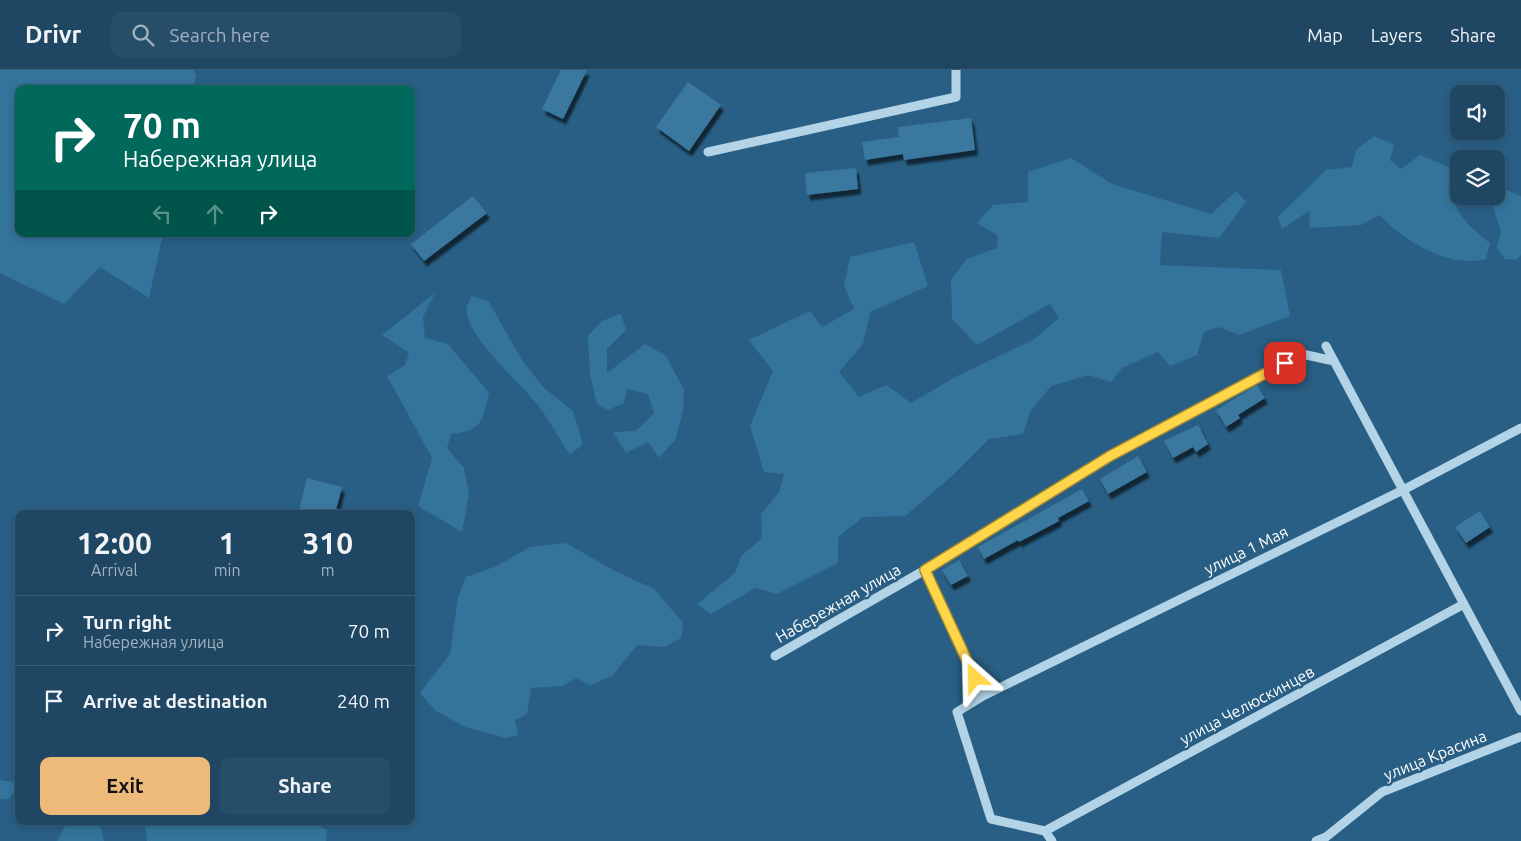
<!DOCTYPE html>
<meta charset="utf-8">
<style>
:root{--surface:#1f4763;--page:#274e69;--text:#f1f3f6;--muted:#a1b2be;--line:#3c5f78;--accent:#eeba7a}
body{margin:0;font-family:Ubuntu,sans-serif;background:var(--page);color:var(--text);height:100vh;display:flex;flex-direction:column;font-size:19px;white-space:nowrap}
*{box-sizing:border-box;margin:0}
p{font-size:16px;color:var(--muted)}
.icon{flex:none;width:28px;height:28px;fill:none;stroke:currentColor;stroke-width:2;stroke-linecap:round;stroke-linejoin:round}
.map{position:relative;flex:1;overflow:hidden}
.details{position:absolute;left:15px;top:440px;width:400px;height:315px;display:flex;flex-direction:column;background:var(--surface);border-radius:10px;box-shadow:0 2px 8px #0003,0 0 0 1px var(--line)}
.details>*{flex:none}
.banner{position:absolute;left:15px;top:15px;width:400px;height:152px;border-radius:10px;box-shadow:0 2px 8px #0003,0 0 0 1px var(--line);background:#00695c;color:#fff;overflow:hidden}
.buttons{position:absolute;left:1450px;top:15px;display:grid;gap:10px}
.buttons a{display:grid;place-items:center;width:55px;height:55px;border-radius:10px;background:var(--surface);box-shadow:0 2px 8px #0003,0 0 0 1px var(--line);font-size:25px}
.pin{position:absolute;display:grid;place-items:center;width:42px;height:42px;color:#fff;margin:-21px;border-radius:10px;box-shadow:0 2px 8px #0006}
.me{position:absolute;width:55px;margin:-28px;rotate:335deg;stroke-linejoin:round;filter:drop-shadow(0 0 4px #0008)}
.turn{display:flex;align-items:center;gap:18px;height:105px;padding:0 25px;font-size:22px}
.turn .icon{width:65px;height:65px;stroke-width:2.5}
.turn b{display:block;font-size:35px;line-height:42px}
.lanes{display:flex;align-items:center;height:48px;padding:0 25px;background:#0003;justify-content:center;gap:25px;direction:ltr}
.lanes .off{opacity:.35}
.eta{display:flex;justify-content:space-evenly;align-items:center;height:85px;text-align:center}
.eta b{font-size:30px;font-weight:700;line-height:35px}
.button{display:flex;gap:10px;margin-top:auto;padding:10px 25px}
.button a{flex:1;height:58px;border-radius:10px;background:var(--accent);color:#111;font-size:20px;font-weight:700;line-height:58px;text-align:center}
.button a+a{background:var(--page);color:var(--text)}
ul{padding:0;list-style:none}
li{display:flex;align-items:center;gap:15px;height:70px;padding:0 25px;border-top:1px solid var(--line)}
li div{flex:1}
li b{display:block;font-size:19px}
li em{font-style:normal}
header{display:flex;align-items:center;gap:30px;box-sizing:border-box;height:70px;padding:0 25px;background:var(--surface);border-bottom:1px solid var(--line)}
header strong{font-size:24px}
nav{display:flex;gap:28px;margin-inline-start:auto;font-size:18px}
.search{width:350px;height:45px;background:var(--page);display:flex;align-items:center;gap:12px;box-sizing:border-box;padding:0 18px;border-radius:10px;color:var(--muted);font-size:19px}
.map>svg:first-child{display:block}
.green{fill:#34739b}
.building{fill:#3a78a0;filter:url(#shadow)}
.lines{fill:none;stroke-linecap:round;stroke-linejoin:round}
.minor{stroke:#b3d3e7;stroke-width:9}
.route-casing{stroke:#a68a30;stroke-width:12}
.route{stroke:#ffd54a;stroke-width:9}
.labels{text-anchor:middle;stroke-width:5;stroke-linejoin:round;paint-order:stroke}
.street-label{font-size:16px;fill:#fff;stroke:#295f84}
</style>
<header>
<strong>Drivr</strong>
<div class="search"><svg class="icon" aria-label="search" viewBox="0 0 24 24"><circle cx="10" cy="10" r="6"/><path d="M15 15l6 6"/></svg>Search here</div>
<nav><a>Map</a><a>Layers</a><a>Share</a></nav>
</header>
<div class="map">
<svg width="1521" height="771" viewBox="0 0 1521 771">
<defs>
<filter id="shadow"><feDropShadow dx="3" dy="5.5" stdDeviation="1" flood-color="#0009"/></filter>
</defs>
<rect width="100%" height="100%" fill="#295f84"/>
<path class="green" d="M0,0H193L196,6L193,19H19V164H163L149,228L100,197L64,234L0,203Z
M1374,66L1394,75L1390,90L1401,99L1420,85L1459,101V112L1448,116C1458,145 1466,155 1490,173L1486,189C1448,199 1405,171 1379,145L1361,155L1310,158L1309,141L1282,159L1278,147L1326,100L1352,97L1356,80Z
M1071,88L1112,114L1211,144L1236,121L1246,132L1219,168L1162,162L1160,195L1281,200L1290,246L1239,265L1219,257L1204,262L1197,285L1170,296L1158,282L1122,298L1111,312L1088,305L1051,316L1030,342L1023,364L989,369L953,405L905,446L863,447L838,467V493L777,524L755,518L711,544L697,534L735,503L741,486L762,468L761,444L779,422L784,404L764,402L750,356L773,301L749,270L810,241L822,257L854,239L844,216L850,187L914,172L928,216L870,242L863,274L839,302L859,327L886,315L911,333L957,306L1033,270L1059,248L1050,234L977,275L952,249L951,210L967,189L997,178L998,166L977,153L993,135L1028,132V102Z
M1496,116L1521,126V185L1516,190L1505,189L1497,178L1501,162L1493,137Z
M435,223L423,247L425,268L448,274L489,323C482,351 483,361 451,364L447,378L464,398L469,423L462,462L418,436L432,388L387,306L405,295L409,283L382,265Z
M472,226L489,232L522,290L543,317L573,341L583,374L570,385C559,368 549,349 536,333C521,314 462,262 467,237C468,233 470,229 472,226Z
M621,244L626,260L607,279V303L645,274L666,286L684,320L683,340L676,369L659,388L648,372L626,383L613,362L636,361L654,343L648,324L627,319L624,333L608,340L597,334L590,305L588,266L602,251Z
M566,473L613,500L654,519L683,553L681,568L664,577L637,575L613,605L590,616L577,608L562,616L531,618L527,644L515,650L518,665L506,668L465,657L436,641L420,623L450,584L458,527L466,507L497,496L530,477Z
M0,710L19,713L9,729H0Z
M68,751H99L104,771H57Z
M144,751H310L327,760L326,771H147Z"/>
<path class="building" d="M561,0H587L563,49L542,39Z
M688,12L721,35L689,81L656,57Z
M971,48L975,80L904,90L903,84L865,90L862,72L899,67L898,57Z
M856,98L858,119L807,125L805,103Z
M473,126L487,143L424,191L411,174Z
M1257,315L1265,328L1238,345L1240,348L1226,357L1216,340Z
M1198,355L1208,374L1196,382L1193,377L1173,388L1164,371Z
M1138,386L1147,402L1108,424L1100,409Z
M307,408L342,417L335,444H298Z
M1082,419L1089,431L1058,448L1059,451L1019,472L1018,470L984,489L978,477Z
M1480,441L1490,457L1466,473L1455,457Z
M959,490L968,506L951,515L942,500Z"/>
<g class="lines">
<path class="minor" d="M708,82L956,27V0
M1326,276L1521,641
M925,500L983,626L957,642L991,749L1045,761L1052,771
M775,586L925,500L1110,386L1302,284L1334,291
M983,626L1403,420L1521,358
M1045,761L1464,534
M1316,771L1326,767L1382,722L1520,667"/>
</g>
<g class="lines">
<g class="route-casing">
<path id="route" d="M975,608L925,500L1110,386L1285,293"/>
</g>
<use href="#route" class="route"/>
</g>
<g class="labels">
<g class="street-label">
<text transform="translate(1246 480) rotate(-26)" y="6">улица 1 Мая</text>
<text transform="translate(838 533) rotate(-30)" y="6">Набережная улица</text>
<text transform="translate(1247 635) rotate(-28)" y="6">улица Челюскинцев</text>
<text transform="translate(1435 685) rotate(-22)" y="6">улица Красина</text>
</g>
</g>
</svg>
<div class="buttons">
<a><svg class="icon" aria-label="sound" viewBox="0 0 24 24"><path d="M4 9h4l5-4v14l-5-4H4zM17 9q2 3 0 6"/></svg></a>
<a><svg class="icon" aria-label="layers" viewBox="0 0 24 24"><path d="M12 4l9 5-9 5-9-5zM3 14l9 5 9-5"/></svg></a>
</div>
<div class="pin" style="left:1285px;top:293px;background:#d93025"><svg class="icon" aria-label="arrive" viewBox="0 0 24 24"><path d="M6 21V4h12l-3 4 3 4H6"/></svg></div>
<svg class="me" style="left:975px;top:608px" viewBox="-20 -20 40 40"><path d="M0-17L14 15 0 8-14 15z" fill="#ffd54a" stroke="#fff" stroke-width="4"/></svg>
<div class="banner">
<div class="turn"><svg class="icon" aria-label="right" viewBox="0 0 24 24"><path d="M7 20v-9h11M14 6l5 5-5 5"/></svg><div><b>70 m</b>Набережная улица</div></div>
<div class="lanes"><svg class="icon off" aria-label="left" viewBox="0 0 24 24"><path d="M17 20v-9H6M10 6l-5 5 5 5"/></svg><svg class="icon off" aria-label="ahead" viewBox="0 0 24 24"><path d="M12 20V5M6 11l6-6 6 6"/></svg><svg class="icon" aria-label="right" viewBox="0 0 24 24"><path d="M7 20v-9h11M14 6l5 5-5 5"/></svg></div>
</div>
<section class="details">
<div class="eta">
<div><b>12:00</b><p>Arrival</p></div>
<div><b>1</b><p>min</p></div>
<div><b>310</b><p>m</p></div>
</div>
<ul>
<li><svg class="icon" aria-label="right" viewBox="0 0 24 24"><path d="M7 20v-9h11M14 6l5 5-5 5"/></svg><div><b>Turn right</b><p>Набережная улица</p></div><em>70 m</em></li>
<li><svg class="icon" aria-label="arrive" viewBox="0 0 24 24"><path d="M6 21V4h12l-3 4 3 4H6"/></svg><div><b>Arrive at destination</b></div><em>240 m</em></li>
</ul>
<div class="button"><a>Exit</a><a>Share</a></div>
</section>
</div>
